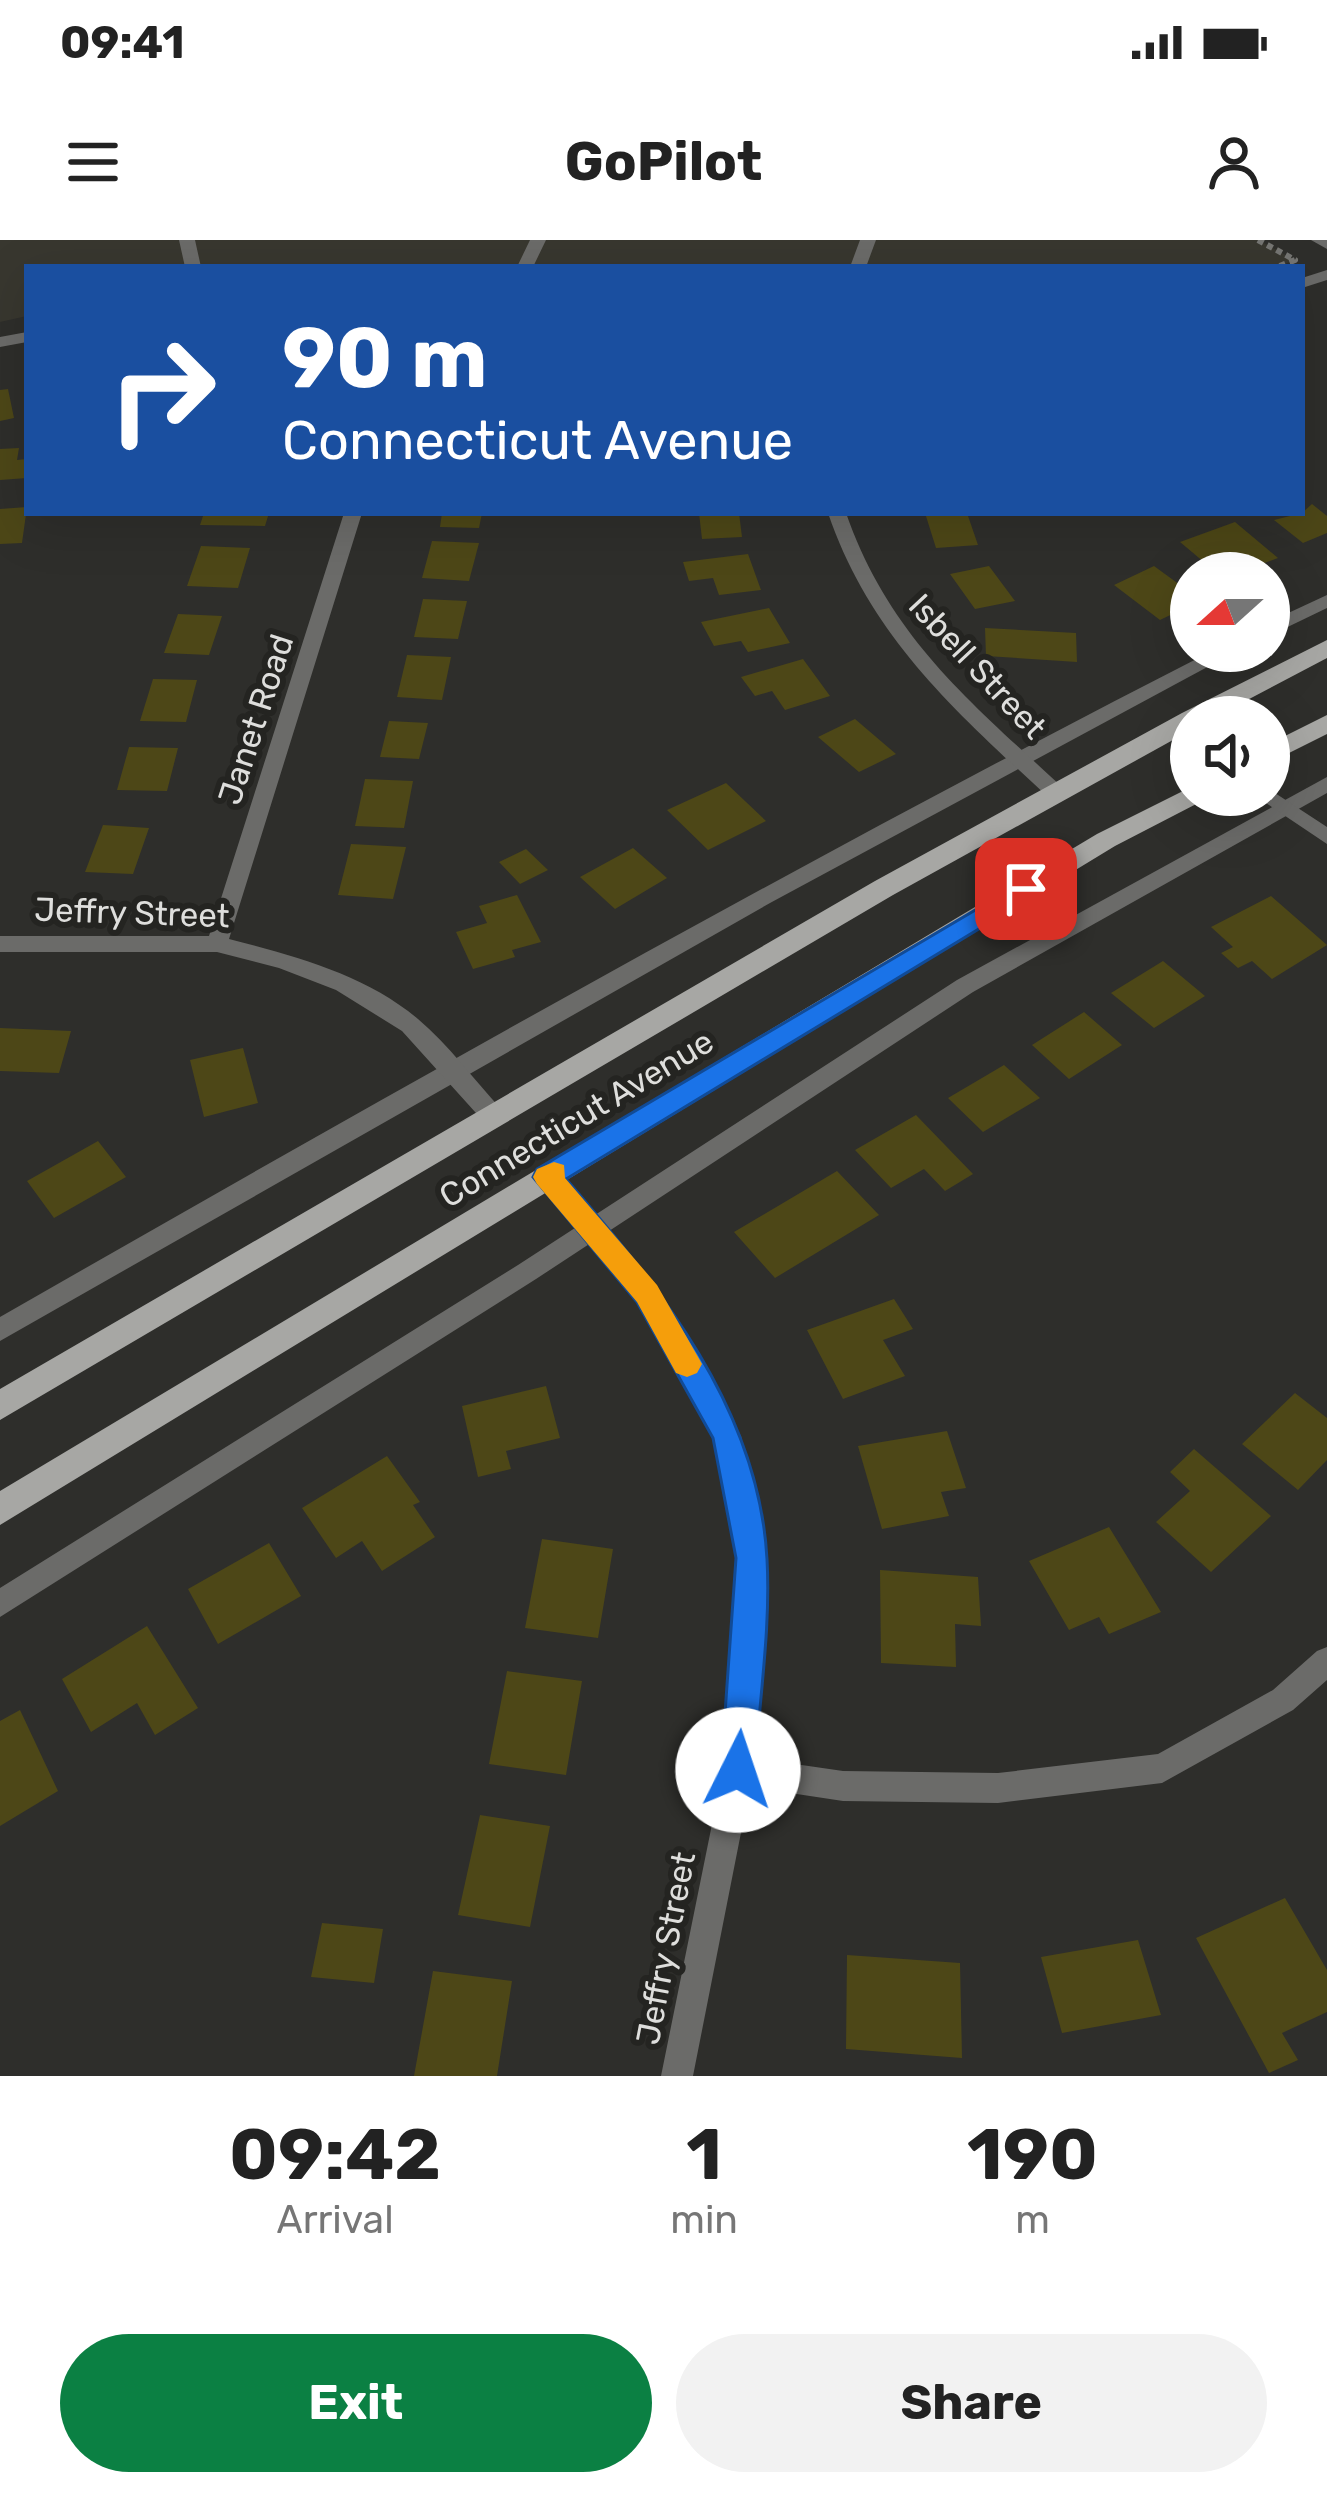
<!DOCTYPE html>
<style>
:root{--surface:#fff;--page:#f2f2f2;--text:#222;--muted:#767676;--accent:#0b8043}
body{margin:0;font-family:Rubik,sans-serif;background:var(--page);color:var(--text);height:100vh;display:flex;flex-direction:column;font-size:45px;white-space:nowrap}
*{box-sizing:border-box;margin:0}
p{font-size:39px;color:var(--muted)}
.icon{flex:none;width:66px;height:66px;fill:none;stroke:currentColor;stroke-width:2;stroke-linecap:round;stroke-linejoin:round}
.map{position:relative;height:1836px;overflow:hidden}
.sheet{display:flex;flex-direction:column;background:var(--surface);flex:1}
.sheet>*{flex:none}
.guide{position:absolute;left:24px;top:24px;width:1281px;height:252px;border-radius:0px;box-shadow:0 12px 48px #0002;background:#1a4fa0;color:#fff;overflow:hidden}
.needle{width:78px;rotate:249deg}
.controls{position:absolute;left:1170px;top:312px;display:grid;gap:24px}
.controls a{display:grid;place-items:center;width:120px;height:120px;border-radius:50%;background:var(--surface);box-shadow:0 12px 48px #0002;font-size:60px}
.pin{position:absolute;display:grid;place-items:center;width:102px;height:102px;color:#fff;margin:-51px;border-radius:24px;box-shadow:0 6px 18px #0006}
.me{position:absolute;width:132px;margin:-66px;rotate:4deg;stroke-linejoin:round;filter:drop-shadow(0 0 9px #0008)}
.turn{display:flex;align-items:center;gap:42px;height:252px;padding:0 60px;font-size:54px}
.turn .icon{width:156px;height:156px;stroke-width:2.5}
.turn b{display:block;font-size:84px;line-height:102px}
.eta{display:flex;justify-content:space-evenly;align-items:center;height:204px;text-align:center}
.eta b{font-size:72px;font-weight:700;line-height:84px}
.primary-button{display:flex;gap:24px;margin-top:auto;padding:24px 60px}
.primary-button a{flex:1;height:138px;border-radius:72px;background:var(--accent);color:#fff;font-size:48px;font-weight:700;line-height:138px;text-align:center}
.primary-button a+a{background:var(--page);color:var(--text)}
.status{display:flex;justify-content:space-between;align-items:center;height:84px;padding:0 60px;background:var(--surface);direction:ltr}
.status svg{height:33px;fill:currentColor}
header{display:flex;justify-content:space-between;align-items:center;height:156px;padding:0 60px;background:var(--surface);font-size:54px;font-weight:700}
.map>svg:first-child{display:block}
.built{fill:#38372f}
.building{fill:#4d4717}
.lines{fill:none;stroke-linecap:round;stroke-linejoin:round}
.path{stroke:#767673;stroke-width:6;stroke-dasharray:6 4.5;stroke-linecap:butt}
.service{fill:#6b6b69;fill-rule:evenodd}
.minor{fill:#6b6b69;fill-rule:evenodd}
.tertiary{fill:#6b6b69;fill-rule:evenodd}
.primary{fill:#a7a7a4;fill-rule:evenodd}
.route{fill:#1a73e8;stroke:#114b97;stroke-width:3}
.slow{fill:#f59e0b}
.labels{text-anchor:middle;stroke-width:12;stroke-linejoin:round;paint-order:stroke}
.street-label{font-size:33px;fill:#dededc;stroke:#242421}
</style>
<div class="status"><b>09:41</b><svg viewBox="0 0 49 12"><path d="M0 12V9h3v3zM5 12V6h3v6zM10 12V3h3v9zM15 12V0h3v12zM26 1h20v11H26zM47 4h2v5h-2z"/></svg></div>
<header><svg class="icon" aria-label="menu" viewBox="0 0 24 24"><path d="M4 6h16M4 12h16M4 18h16"/></svg>GoPilot<svg class="icon" aria-label="person" viewBox="0 0 24 24"><circle cx="12" cy="8" r="4"/><path d="M4 21q1-7 8-7t8 7"/></svg></header>
<div class="map">
<svg width="1327" height="1836" viewBox="0 0 1327 1836">
<rect width="100%" height="100%" fill="#2e2e2b"/>
<path class="built" d="M0,0H1258L1295,20L1277,27H27V76L0,82Z"/>
<path class="building" d="M8,149L14,178L0,181V150Z
M19,208L17,220L27,219V238L0,240V209Z
M1312,264L1327,276V293L1303,303L1274,280L1302,273Z
M27,267L22,303L0,304V269Z
M204,273H269L265,286L200,285Z
M442,273H482L479,288L440,287Z
M699,273H739L742,297L702,299Z
M925,273H967L978,305L936,308Z
M1235,282L1278,318L1237,333H1217L1180,302Z
M432,301L479,303L469,341L422,338Z
M201,306L250,308L238,348L187,346Z
M748,314L761,350L719,355L713,338L689,341L683,322Z
M989,326L1015,361L975,369L950,334Z
M1154,326L1191,353V365L1160,380L1114,345Z
M423,359L467,361L458,399L414,397Z
M769,368L790,403L748,412L741,401L714,406L701,382Z
M178,374L222,376L209,415L164,413Z
M985,388L1076,393L1077,422L986,416Z
M407,415L451,417L442,460L397,457Z
M803,419L830,456L785,470L772,451L755,456L741,437Z
M153,439L197,440L186,482L140,481Z
M855,479L896,514L859,532L818,497Z
M389,481L428,483L419,519L380,517Z
M129,507L178,508L167,551L117,550Z
M365,539L413,541L404,588L355,586Z
M726,543L766,581L708,610L667,570Z
M103,585L149,588L133,634L85,632Z
M351,604L406,607L393,659L338,655Z
M633,608L667,638L615,669L580,637Z
M526,609L548,630L520,644L499,622Z
M517,655L541,702L512,710L515,717L473,729L456,692L487,683L479,666Z
M1271,656L1327,705L1272,739L1252,721L1238,728L1221,713L1233,707L1211,687Z
M1163,721L1205,756L1154,788L1111,753Z
M1084,772L1122,805L1069,839L1032,805Z
M0,788L71,791L59,833L0,831Z
M243,808L258,863L204,877L190,820Z
M1004,825L1040,858L983,892L948,858Z
M916,875L973,934L945,951L924,929L891,948L855,910Z
M98,901L126,937L54,978L27,941Z
M837,931L879,975L775,1038L734,992Z
M894,1059L913,1089L883,1100L905,1136L843,1159L807,1090Z
M546,1146L560,1198L506,1211L511,1229L478,1237L462,1166Z
M1295,1153L1327,1178V1220L1298,1250L1242,1204Z
M947,1191L966,1248L941,1252L949,1276L882,1289L858,1206Z
M1194,1209L1271,1276L1211,1332L1156,1282L1190,1251L1170,1232Z
M387,1216L420,1262L413,1265L435,1297L382,1331L362,1301L336,1318L302,1268Z
M1109,1287L1161,1372L1109,1394L1099,1377L1069,1390L1029,1321Z
M542,1299L613,1309L598,1398L525,1388Z
M269,1303L301,1356L218,1404L188,1349Z
M880,1330L978,1337L981,1386L955,1384L956,1427L881,1423Z
M147,1386L198,1468L155,1495L137,1463L91,1492L62,1439Z
M507,1431L582,1441L566,1535L489,1524Z
M20,1470L58,1551L0,1586V1481Z
M480,1575L550,1586L530,1687L458,1675Z
M1285,1658L1327,1730V1772L1282,1793L1298,1820L1269,1833L1196,1698Z
M322,1683L383,1689L374,1743L311,1737Z
M1138,1700L1161,1775L1062,1793L1041,1717Z
M847,1715L960,1723L962,1818L846,1809Z
M433,1731L512,1741L497,1836H414Z"/>
<g class="lines">
<path class="path" d="M1258,0L1295,20L1277,27"/>
<path class="service" d="M179,0H195L201,27H185Z
M530,0H546L533,27H517Z
M860,0H876L866,27H850Z
M1327,355V368L1269,396V382Z
M1212,411H1237L770,663L0,1101V1077C400,848 801,621 1212,411Z
M1327,537V553L973,752L536,1039L0,1377V1348L518,1025L957,740Z"/>
<path class="minor" d="M1327,30V40L1302,48V38Z
M27,92V102L0,107V97Z
M344,273H362L229,699C295,716 366,735 418,779C449,805 474,840 501,869L505,876L501,883H485L402,791L336,750L279,728L217,712H0V696H209Z
M828,273H846C889,396 969,461 1061,546L1064,551L1061,556H1047C954,470 870,396 828,273Z
M1269,549L1327,587V604L1254,555H1269Z
M547,927L556,930L656,1046L741,1196L766,1318L754,1518L843,1531L998,1533L1158,1514L1273,1450L1317,1411L1327,1407V1440L1293,1470L1162,1543L998,1563L843,1561L750,1547L693,1836H661L723,1530L738,1318L715,1198L638,1062L538,944L535,937L538,930Z"/>
<path class="tertiary" d="M1311,0H1327V9Z"/>
<path class="primary" d="M1327,400V418L1215,477H1191V490L893,655L0,1180V1149L875,641L1182,473Z
M1327,475V494L1269,523V504Z
M1191,547V555H1206L1202,561L1115,606L0,1285V1251L1097,594Z"/>
</g>
<path class="route" d="M1026,640L1038,649L1035,655L566,939C660,1048 759,1169 767,1319C771,1388 759,1461 755,1530L750,1542L738,1547L726,1542L721,1530L736,1318L713,1198L637,1062L533,937L537,929Z"/>
<path class="slow" d="M554,922L564,925L565,938L657,1045L702,1124L697,1133L687,1137L676,1133L637,1062L537,944L533,937L537,929Z"/>
<g class="labels">
<g class="street-label">
<text transform="translate(978 426) rotate(47)" y="12">Isbell Street</text>
<text transform="translate(255 479) rotate(-72)" y="12">Janet Road</text>
<text transform="translate(132 672) rotate(2)" y="12">Jeffry Street</text>
<text transform="translate(576 878) rotate(-31)" y="12">Connecticut Avenue</text>
<text transform="translate(665 1708) rotate(-79)" y="12">Jeffry Street</text>
</g>
</g>
</svg>
<div class="controls">
<a><svg class="needle" viewBox="-14 -14 28 28"><path d="M0-13l5 13h-10z" fill="#e53935"/><path d="M0 13l5-13h-10z" fill="#767676"/></svg></a>
<a><svg class="icon" aria-label="sound" viewBox="0 0 24 24"><path d="M4 9h4l5-4v14l-5-4H4zM17 9q2 3 0 6"/></svg></a>
</div>
<div class="pin" style="left:1026px;top:649px;background:#d93025"><svg class="icon" aria-label="arrive" viewBox="0 0 24 24"><path d="M6 21V4h12l-3 4 3 4H6"/></svg></div>
<svg class="me" style="left:738px;top:1530px" viewBox="-20 -20 40 40"><circle r="19" fill="#fff"/><path d="M0-13L10 11 0 6-10 11z" fill="#1a73e8"/></svg>
<div class="guide">
<div class="turn"><svg class="icon" aria-label="right" viewBox="0 0 24 24"><path d="M7 20v-9h11M14 6l5 5-5 5"/></svg><div><b>90 m</b>Connecticut Avenue</div></div>
</div>
</div>
<section class="sheet">
<div class="eta">
<div><b>09:42</b><p>Arrival</p></div>
<div><b>1</b><p>min</p></div>
<div><b>190</b><p>m</p></div>
</div>
<div class="primary-button"><a>Exit</a><a>Share</a></div>
</section>
